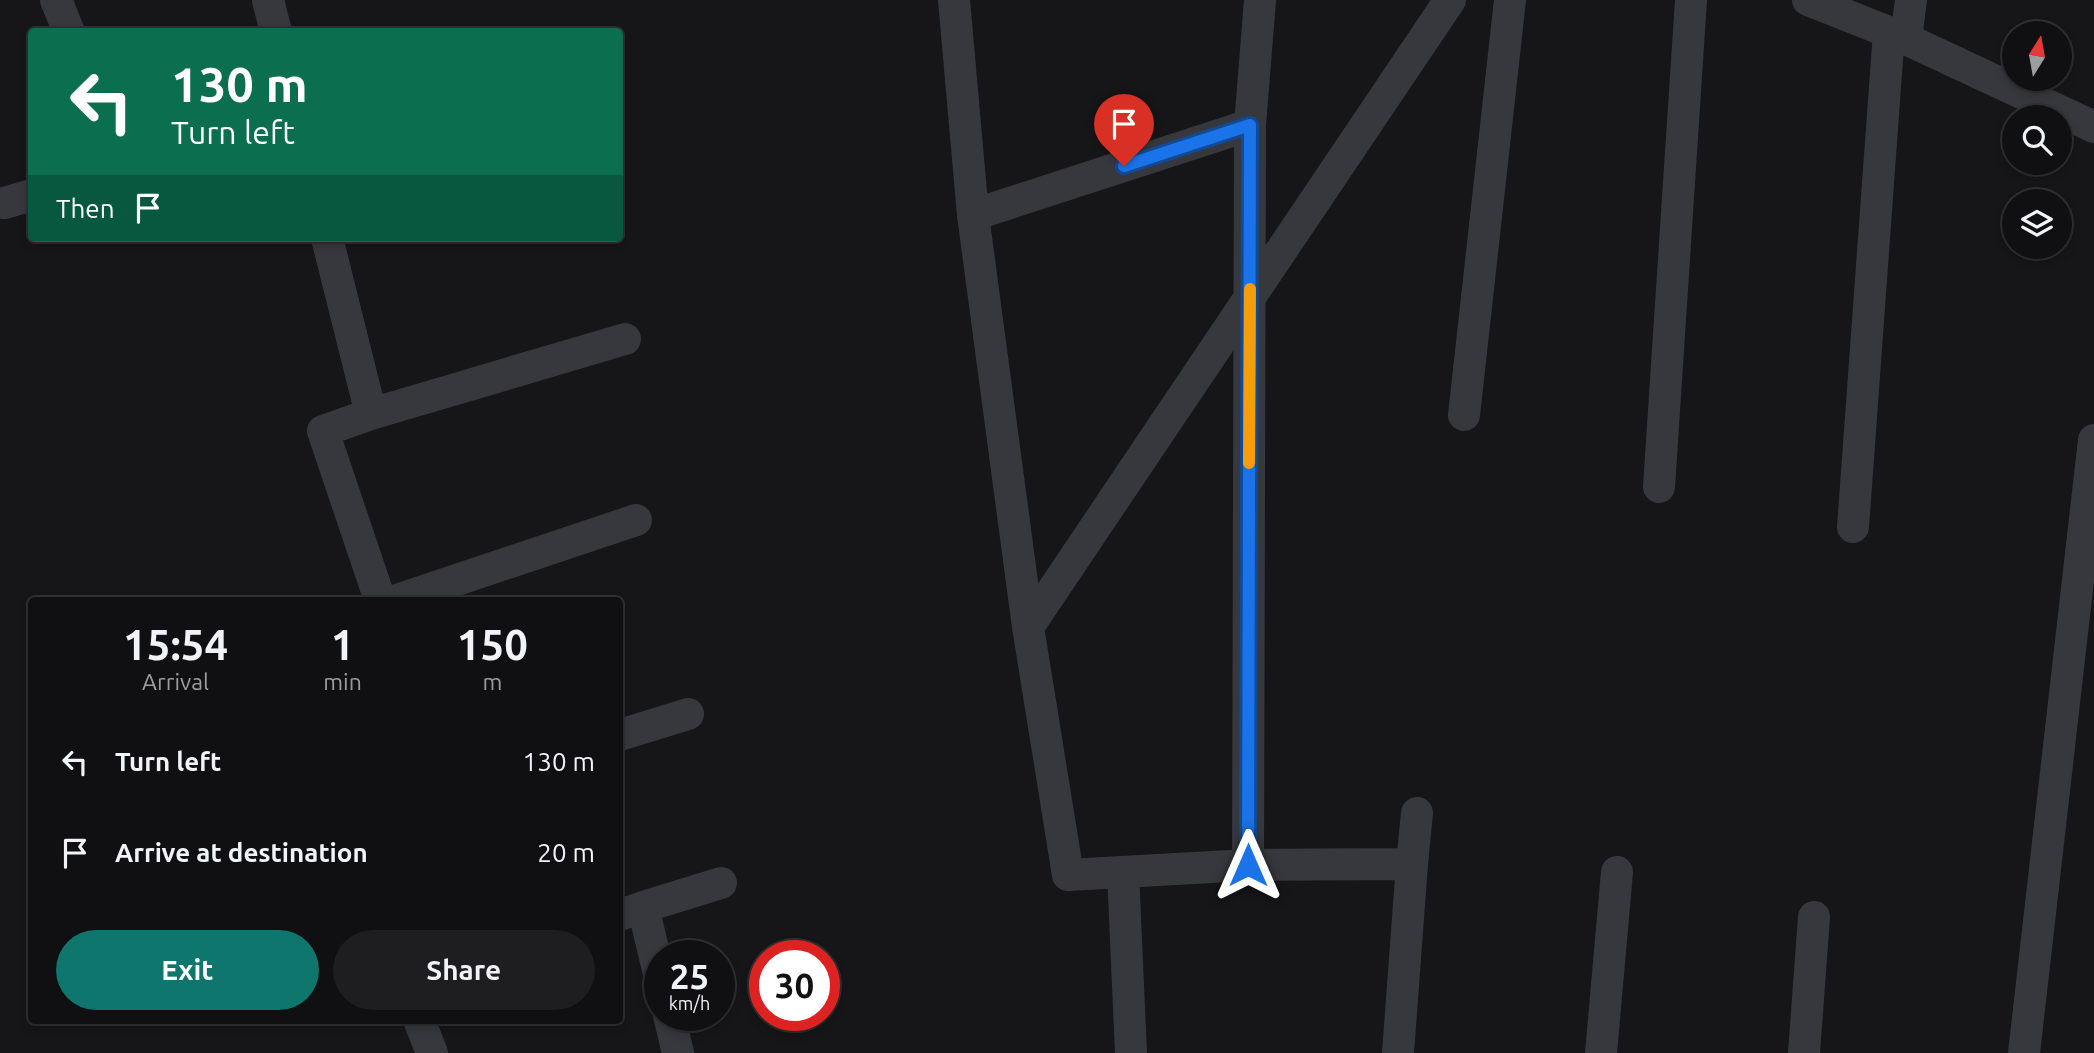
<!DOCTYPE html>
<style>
:root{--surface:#101012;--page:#1e1e20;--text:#f1f3f6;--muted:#9c9d9f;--line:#303032;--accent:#0f766e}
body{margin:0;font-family:Ubuntu,sans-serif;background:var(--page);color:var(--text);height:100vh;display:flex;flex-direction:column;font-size:26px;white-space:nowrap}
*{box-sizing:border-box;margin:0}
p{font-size:23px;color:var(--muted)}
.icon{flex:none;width:38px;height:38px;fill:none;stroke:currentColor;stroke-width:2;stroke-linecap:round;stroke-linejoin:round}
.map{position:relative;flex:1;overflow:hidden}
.sheet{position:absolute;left:28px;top:597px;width:595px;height:427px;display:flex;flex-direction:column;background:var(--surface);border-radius:7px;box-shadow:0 4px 10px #0003,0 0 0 2px var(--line)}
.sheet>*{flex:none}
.hud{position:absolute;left:28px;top:28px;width:595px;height:214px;border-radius:7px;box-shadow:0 4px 10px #0003,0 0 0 2px var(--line);background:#0b6e4f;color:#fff;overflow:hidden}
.needle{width:46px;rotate:11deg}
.buttons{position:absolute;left:2002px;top:21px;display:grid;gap:14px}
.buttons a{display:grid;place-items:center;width:70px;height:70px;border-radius:50%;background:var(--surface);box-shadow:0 4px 10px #0003,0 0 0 2px var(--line);font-size:35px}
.speed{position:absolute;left:644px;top:940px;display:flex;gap:14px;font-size:35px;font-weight:700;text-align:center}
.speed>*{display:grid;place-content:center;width:91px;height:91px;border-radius:50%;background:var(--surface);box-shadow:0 4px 10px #0003,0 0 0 2px var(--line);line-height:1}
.speed small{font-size:18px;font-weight:400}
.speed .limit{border:10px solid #d22;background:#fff;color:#111}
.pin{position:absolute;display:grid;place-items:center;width:60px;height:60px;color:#fff;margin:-72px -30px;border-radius:50% 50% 50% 0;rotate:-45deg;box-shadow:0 0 7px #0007}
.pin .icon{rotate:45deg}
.me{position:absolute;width:77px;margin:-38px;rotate:0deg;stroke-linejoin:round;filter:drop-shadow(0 0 5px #0008)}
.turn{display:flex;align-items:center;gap:24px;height:147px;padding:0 28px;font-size:32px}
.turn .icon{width:91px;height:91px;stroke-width:2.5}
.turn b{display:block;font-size:49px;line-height:60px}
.then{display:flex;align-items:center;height:66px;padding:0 28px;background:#0003;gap:14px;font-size:26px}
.eta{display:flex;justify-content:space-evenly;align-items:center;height:119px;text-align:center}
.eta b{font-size:42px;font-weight:600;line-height:49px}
.action{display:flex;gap:14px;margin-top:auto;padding:14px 28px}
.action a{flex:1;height:80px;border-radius:42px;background:var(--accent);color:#fff;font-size:28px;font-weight:600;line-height:80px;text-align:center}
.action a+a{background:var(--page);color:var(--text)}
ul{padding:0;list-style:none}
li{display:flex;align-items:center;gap:21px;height:91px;padding:0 28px}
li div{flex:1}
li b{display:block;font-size:26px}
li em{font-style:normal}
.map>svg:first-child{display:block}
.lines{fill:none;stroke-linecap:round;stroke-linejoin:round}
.minor{stroke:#37383d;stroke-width:32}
.route-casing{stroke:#114b97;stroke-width:18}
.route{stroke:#1a73e8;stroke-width:12}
.slow{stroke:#f59e0b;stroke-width:12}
</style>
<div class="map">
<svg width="2094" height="1053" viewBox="0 0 2094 1053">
<rect width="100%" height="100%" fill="#161618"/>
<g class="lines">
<path class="minor" d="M56,0L69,32
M268,0L276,32
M954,0L973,215L1028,627L1068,875L1248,865L1412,864L1398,1053
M1808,0L1906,39L2094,127
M1906,39L1911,0
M4,203L32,195
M973,215L1250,125L1260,0
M327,238L371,414
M1464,415L1510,0
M1659,487L1691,0
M1853,527L1889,32
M380,600L323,431L371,414L625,339
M397,600L636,520
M1028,627L1450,0
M620,735L688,714
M1412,864L1417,813
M1248,865L1250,125
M1123,872L1131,1053
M643,907L721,883
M620,915L643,907L660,978
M669,1015L678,1053
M419,1020L432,1053
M1601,1053L1617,872
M1804,1053L1814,917
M2024,1053L2094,440"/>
</g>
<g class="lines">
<g class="route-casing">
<path id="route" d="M1124,166L1250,125L1248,865"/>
</g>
<use href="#route" class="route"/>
<path class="slow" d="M1249,463L1250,289"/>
</g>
</svg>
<div class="buttons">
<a><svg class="needle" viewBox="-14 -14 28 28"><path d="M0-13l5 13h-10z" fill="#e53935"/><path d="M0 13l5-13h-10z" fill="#9c9d9f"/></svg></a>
<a><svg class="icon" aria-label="search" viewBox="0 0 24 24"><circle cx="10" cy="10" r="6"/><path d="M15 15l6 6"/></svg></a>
<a><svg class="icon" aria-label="layers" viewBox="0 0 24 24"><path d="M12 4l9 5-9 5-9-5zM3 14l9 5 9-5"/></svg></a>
</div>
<div class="speed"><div>25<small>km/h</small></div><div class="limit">30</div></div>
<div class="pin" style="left:1124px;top:166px;background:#d93025"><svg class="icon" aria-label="arrive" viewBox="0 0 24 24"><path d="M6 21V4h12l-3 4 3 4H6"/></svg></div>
<svg class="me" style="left:1248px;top:865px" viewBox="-20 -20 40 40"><path d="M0-17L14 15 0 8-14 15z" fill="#1a73e8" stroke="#fff" stroke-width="4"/></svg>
<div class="hud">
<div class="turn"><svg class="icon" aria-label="left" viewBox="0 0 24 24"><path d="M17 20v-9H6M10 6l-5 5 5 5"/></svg><div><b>130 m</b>Turn left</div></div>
<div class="then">Then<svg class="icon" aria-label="arrive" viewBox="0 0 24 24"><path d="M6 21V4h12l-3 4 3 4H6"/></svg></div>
</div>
<section class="sheet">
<div class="eta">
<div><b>15:54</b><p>Arrival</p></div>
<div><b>1</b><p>min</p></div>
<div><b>150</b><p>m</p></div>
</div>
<ul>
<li><svg class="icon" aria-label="left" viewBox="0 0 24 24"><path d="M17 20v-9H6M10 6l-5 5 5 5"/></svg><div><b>Turn left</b></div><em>130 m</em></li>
<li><svg class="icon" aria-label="arrive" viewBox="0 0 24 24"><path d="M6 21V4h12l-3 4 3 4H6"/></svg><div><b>Arrive at destination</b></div><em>20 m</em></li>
</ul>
<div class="action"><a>Exit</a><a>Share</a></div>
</section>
</div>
